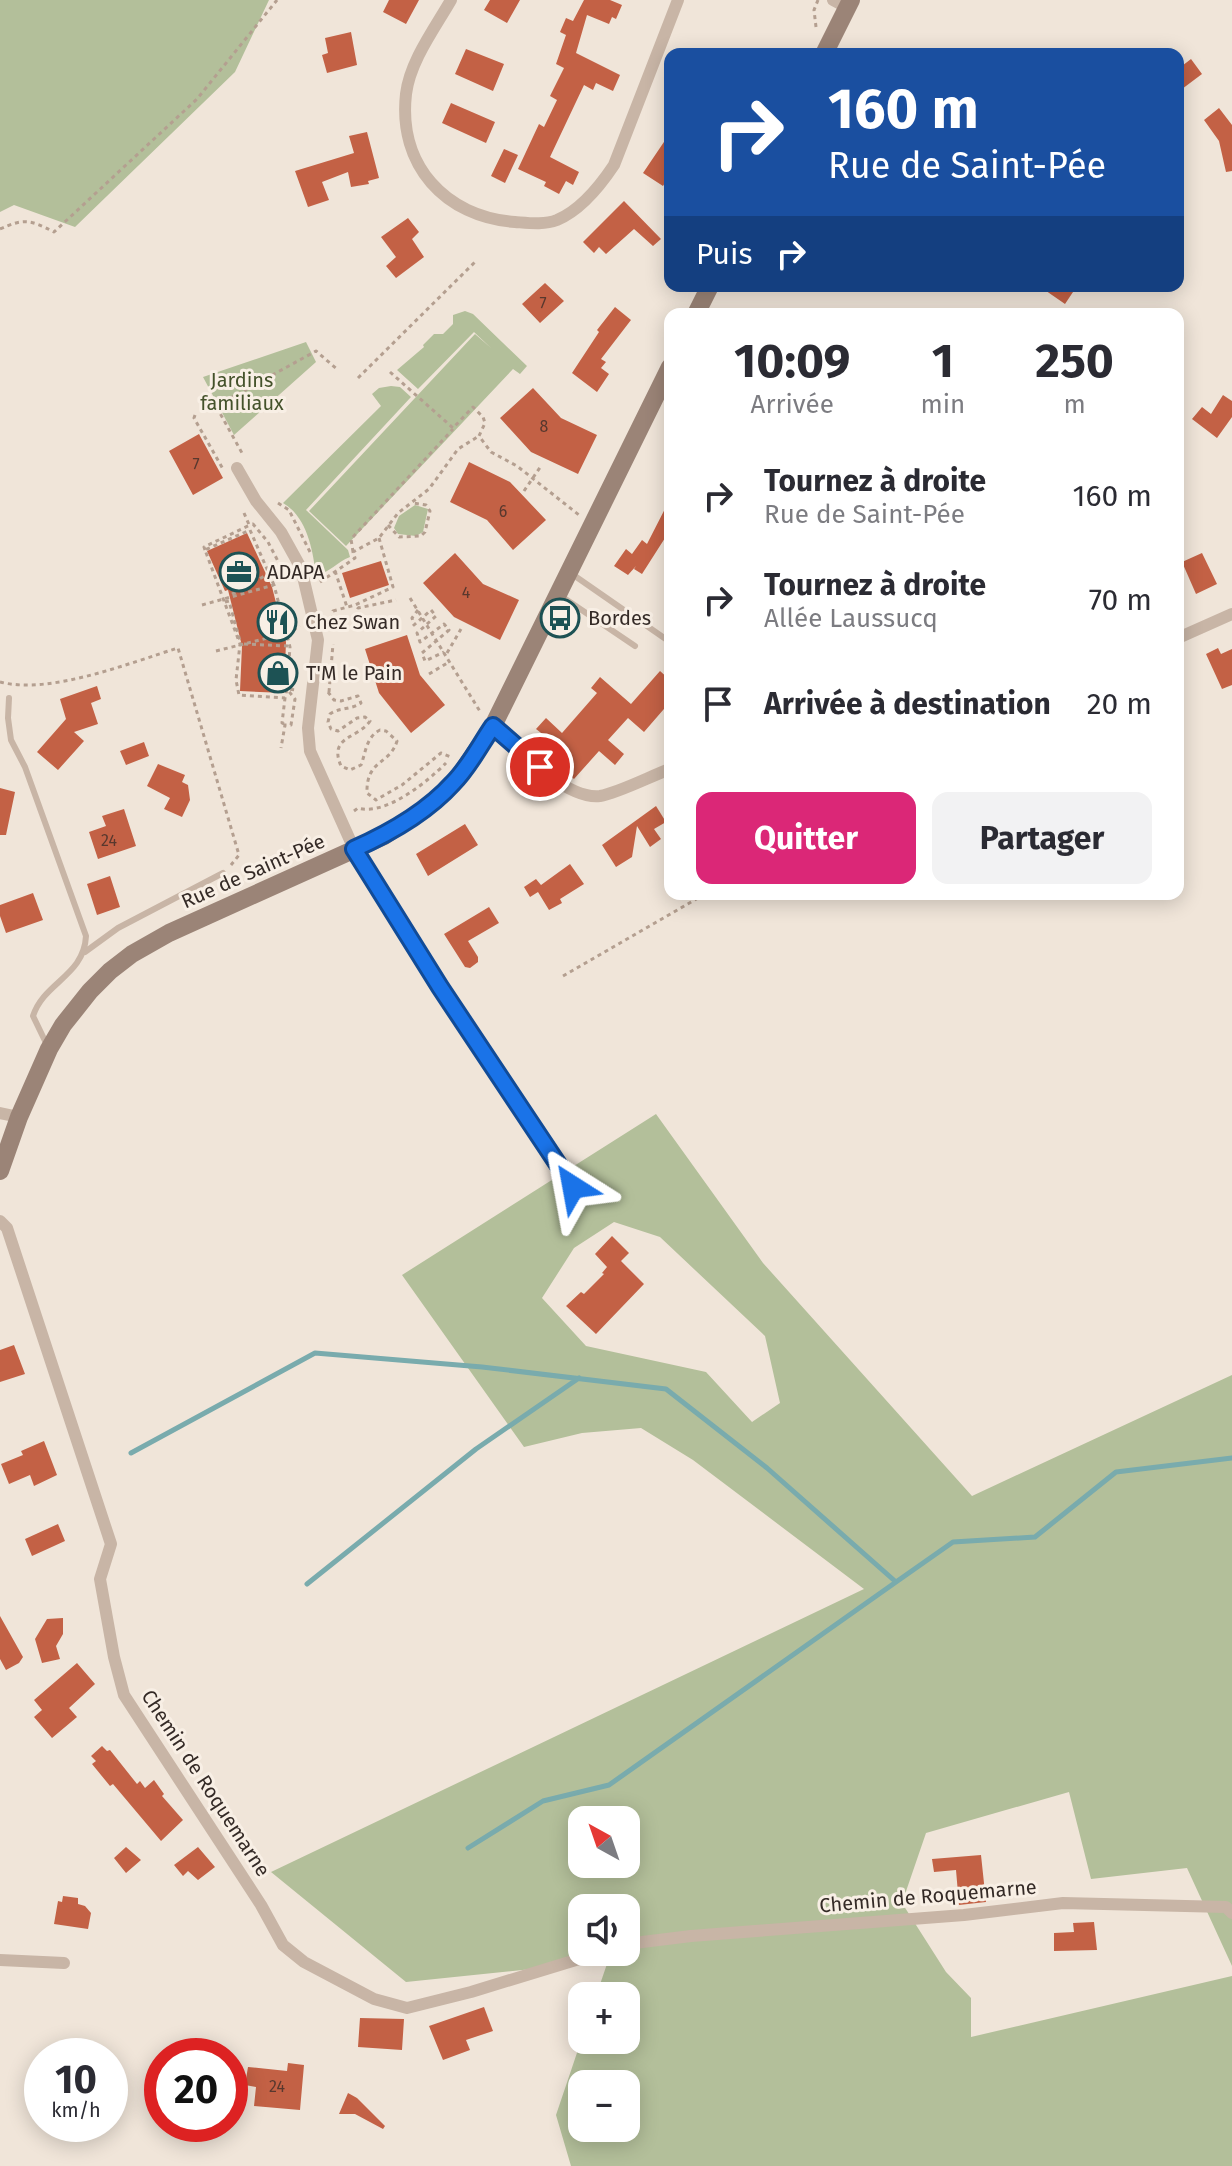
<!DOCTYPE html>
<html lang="fr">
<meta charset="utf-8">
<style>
:root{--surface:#fff;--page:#f2f2f3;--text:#2b2b33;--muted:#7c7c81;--accent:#db2777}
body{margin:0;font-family:"Fira Sans",sans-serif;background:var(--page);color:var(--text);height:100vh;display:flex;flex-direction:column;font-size:30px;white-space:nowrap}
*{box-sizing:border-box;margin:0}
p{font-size:26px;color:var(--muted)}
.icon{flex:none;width:44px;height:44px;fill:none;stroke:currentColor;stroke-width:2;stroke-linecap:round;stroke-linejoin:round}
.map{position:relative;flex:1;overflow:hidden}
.drawer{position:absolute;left:664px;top:308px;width:520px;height:592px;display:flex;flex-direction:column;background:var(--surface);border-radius:16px;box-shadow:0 4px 20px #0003}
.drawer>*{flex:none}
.guide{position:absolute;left:664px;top:48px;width:520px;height:244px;border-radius:16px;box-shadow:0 4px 20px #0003;background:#1a4fa0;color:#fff;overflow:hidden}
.needle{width:52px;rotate:320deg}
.fabs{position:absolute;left:568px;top:1806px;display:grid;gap:16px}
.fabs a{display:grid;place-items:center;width:72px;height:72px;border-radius:16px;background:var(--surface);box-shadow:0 4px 20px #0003;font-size:40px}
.speed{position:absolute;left:24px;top:2038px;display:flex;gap:16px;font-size:40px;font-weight:700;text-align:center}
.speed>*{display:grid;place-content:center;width:104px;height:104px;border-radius:50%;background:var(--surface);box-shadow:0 4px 20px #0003;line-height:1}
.speed small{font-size:20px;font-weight:400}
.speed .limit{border:12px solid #d22;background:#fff;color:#111}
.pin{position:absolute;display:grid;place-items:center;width:68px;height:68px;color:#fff;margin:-34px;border:4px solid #fff;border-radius:50%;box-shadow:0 2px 8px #0007}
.me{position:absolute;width:88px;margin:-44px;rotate:326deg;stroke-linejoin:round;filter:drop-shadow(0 0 6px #0008)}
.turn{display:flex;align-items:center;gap:28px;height:168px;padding:0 32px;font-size:36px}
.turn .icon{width:104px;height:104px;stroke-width:2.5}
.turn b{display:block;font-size:56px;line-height:68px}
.then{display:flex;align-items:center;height:76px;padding:0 32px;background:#0003;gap:16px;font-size:30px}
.eta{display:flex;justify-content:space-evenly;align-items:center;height:136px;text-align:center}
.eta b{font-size:48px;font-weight:700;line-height:56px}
.action{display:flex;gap:16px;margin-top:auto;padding:16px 32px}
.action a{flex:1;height:92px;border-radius:16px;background:var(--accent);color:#fff;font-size:32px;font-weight:700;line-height:92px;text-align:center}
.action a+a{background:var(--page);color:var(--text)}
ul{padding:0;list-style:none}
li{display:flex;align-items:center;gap:24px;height:104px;padding:0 32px}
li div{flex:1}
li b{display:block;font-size:30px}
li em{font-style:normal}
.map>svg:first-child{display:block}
.green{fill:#b3bf9a;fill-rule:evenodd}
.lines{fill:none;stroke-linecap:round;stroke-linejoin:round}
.stream{stroke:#79abad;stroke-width:5}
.building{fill:#c36145}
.path{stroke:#b49f90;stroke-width:3;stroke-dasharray:4 4;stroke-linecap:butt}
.service{stroke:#c8b5a6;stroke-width:6}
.minor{stroke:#c8b5a6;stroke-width:12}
.secondary{stroke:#9b8477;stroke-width:18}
.route-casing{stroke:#114b97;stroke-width:20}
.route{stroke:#1a73e8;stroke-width:14}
.labels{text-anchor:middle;stroke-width:6;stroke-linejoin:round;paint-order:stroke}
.number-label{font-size:16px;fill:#58382e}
.park-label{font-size:20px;fill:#44522b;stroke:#f8efe5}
.poi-label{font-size:20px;fill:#342a26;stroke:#f8efe5;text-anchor:start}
.street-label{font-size:20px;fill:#342a26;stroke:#f8efe5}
</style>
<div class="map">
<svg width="1232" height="2166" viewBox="0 0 1232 2166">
<rect width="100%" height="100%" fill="#f0e5d9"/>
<path class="green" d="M0,0H269L235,72L75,227L14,205L0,212Z
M465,311L473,314L527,366L520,374L513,369L346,546L309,511L475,334L491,348L474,332L418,389L397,370L424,347L423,345L434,334H443L453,324V315Z
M306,342L316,362L234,435L203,377Z
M391,386L400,387L411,397L306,510L348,550L350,557C337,562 330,572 316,576C313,550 307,517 283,503L381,406L372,394L379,388Z
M415,505L428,509L423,532L416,536L398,534L394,528L399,516Z
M656,1114L763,1263L972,1496L1232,1375V1966L1187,1868L1091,1879L1069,1792L926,1833L902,1903L946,1972L971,1998V2037L1232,1976V2166H571L556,2115L582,2038L626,2040V1996H596L608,1961L406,1982L271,1872L864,1589L693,1460L641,1428L582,1433L524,1447L402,1275ZM614,1222L660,1237L765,1336L780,1403L752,1422L706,1372L586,1346L542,1298L574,1248ZM582,1820H626V1864H582ZM582,1908H626V1952H582ZM582,2084H626V2128H582Z"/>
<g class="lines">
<path class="stream" d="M131,1453L315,1353L482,1367L666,1389L767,1468L896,1582L953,1542L1035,1537L1116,1472L1232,1458
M307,1584L476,1449L579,1378
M468,1848L543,1801L609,1785L896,1582"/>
</g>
<path class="building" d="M389,0H419L406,24L383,12Z
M490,0H520L507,23L484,10Z
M584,0H610L622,5L616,19L612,17L609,24L587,15L576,53L620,75L613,91L596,83L593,90L584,85L550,157L579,172L573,185L566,181L559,194L544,186L546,182L518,169L539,124L544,127L557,100L550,96L564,68L556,64L566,35L560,32L566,18L573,21Z
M351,32L357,65L327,73L322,55L328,53L325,38Z
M466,49L504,64L493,91L455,74Z
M1191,59L1202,74L1178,92V69Z
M451,103L495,122L486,143L442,123Z
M1219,108L1232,125V171L1226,172L1219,141L1204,120Z
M367,132L379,178L368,181L369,184L351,187L348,172L322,182L329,200L308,207L295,171L354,153L349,136Z
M670,133V175L663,186L643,173Z
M504,149L518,155L505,183L491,176Z
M624,201L661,239L653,246L634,229L606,254L599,247L594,253L583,242Z
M408,218L419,232L412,239L424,257L396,278L386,266L396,257L381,237Z
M545,283L564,301L540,323L522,304Z
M1039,286H1077L1065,304Z
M615,307L631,320L601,359L606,362L601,368L609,374L597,392L572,373L599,332L597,330Z
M533,388L561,418L597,435L578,474L531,452L500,418Z
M1223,395L1232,401V417L1217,438L1192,419L1202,407L1211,414Z
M199,434L223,478L193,495L169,451Z
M469,462L510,482L546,520L513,550L487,520L450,502Z
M670,499V541L665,538L642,574L634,569L636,566L628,575L614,566L626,549L632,554L642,540L647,544Z
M247,533L272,587L286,642L284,693L240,691L242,646L228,590L225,591L207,551Z
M455,553L483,584L519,600L500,640L454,617L423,583Z
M1202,553L1217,584L1196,594L1182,562Z
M381,561L389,585L350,598L342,573Z
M407,635L420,675L445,705L411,733L379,693L365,649Z
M1218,648L1221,654L1232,649V685L1222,689L1206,654Z
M660,671L670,680V702L644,732L628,718L608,740L624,754L615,765L599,751L574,779L536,746L545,736L536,729L546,718L562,733L597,693L591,688L600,677L631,704Z
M97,686L101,699L91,703L98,724L74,732L84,741L58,770L37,752L66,719L60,699Z
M144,742L149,756L126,765L120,751Z
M158,764L185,775L182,782L188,785L190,800L182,817L164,809L170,798L147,786Z
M0,788L15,792L6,835H0Z
M656,806L666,822L654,829L661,839L650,847L637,826L632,857L616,867L602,845Z
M124,809L136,846L98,859L89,832L106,826L102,816Z
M465,824L478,845L428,876L416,854Z
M570,864L584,884L560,899L562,903L549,910L538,892L530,897L524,887L536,879L541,885Z
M110,876L120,907L97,915L87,884Z
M33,893L43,920L6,933L0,916V905Z
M489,907L499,923L468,941L478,957V962L470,968L465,967L444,934Z
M612,1236L629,1253L621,1261L644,1284L596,1334L566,1306L581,1292L584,1294L604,1274L602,1273L607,1267L595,1254Z
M14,1345L25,1374L0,1382V1350Z
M44,1441L57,1475L34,1486L30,1475L9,1484L1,1464L23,1455L21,1451Z
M58,1524L65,1541L32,1556L25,1539Z
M0,1616L23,1657L19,1663L6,1670L0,1659Z
M63,1618V1634L56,1646L60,1659L42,1663L35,1639L47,1619Z
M77,1663L95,1684L69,1708L77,1717L52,1738L34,1717L42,1710L34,1700Z
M102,1746L107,1751L110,1750L137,1784L140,1781L145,1788L154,1780L164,1794L162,1796L183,1820L161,1841L113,1784L110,1786L92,1764L96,1761L91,1756Z
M126,1847L141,1860L126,1873L114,1858Z
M198,1847L215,1867L198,1880L188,1871L183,1876L174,1865Z
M981,1855L986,1902L959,1905L956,1870L934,1872L932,1859Z
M63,1896L78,1898V1904L85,1906L91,1913L88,1929L54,1924L58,1901L62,1902Z
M1094,1922L1097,1950L1054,1951V1933L1074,1932L1073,1923Z
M484,2007L493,2031L466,2040L470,2050L443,2060L429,2026Z
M360,2018L404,2019L402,2050L358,2047Z
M288,2063L304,2065L300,2110L254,2106L256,2087L245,2085L248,2067L287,2071Z
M348,2093L357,2098L385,2126L383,2129L355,2114H339Z"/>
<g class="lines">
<path class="path" d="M816,27L814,10L818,0
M0,229C24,218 31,220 54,232L197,99L277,0
M666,350L670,342
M390,372L453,428L473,407L483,417L485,423L479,436L491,452L517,466L579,515
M358,378L477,260
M216,406L316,351L338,370
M210,409L216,406L242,453
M195,415L194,418L223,469
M524,491L541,466
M278,503L289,510L310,552
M244,513L250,527
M388,525L399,537L421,536L425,532L430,511L426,505L413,503
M379,538L393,587L355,605L358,608L396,600
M205,550L204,547L250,525
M353,552L351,539L453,429
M335,571L347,607
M320,582L355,558L353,552L379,538L398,513L429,489L458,449L479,436
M274,585L250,530L205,550L240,644L236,680L239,695L285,698L287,689L295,699L291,725H285L281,748
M232,594L281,567L268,542L253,524L250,525
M410,598L481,713
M225,602L229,601L240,641
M202,605L274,585L290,647L287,689L297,690
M418,610L412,618L414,625L431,610L436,616L417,633L420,642L444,624L449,630L422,653L425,661L444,652
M331,627L333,611L355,605
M244,644L288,646
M216,651L288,633L300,626
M447,653L461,629
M429,674L449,662
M0,682C50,695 129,663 178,648L239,855L231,865
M328,692L334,700L341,701L358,696L361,703C351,710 340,707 330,714L328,722L331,729L338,731L357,718L365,717L370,721C358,739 328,736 341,766L350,770L361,765C366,752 366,737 380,730L386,731L397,741C390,765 366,759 367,793L376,800L402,785L441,753L451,757
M329,692L333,644
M284,724L282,723L285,698
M354,811L358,808C386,816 427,782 446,763
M563,976L705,894"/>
<path class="service" d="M572,574L670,642
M561,596L635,646
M9,698L8,718L11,740L25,767L86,936C84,976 44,982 33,1016L47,1045
M355,851L440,987L573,1187
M85,952L118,928L223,873"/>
<path class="minor" d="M451,0C435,28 410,61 406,94C398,165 445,217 515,222C529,223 544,225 557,220C581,210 600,186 614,165L678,0
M833,0L848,8
M237,468L256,501L281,532L301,568L318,640L308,728L310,751L354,849
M1178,638L1232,614
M493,726C517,748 565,800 600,796C618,793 651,776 670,769
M0,1113L19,1117
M0,1221L7,1228L111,1544L100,1579L114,1657L124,1695L261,1905L283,1945L304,1962L374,1999L407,2008L471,1992L602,1952
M626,1944L691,1936L964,1915L1063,1903L1226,1907L1232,1913
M0,1960L64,1963"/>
<path class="secondary" d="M824,54L851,0
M696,314L710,286
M0,1171L19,1117L49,1049L63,1025L90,991L110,971L132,954L169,933L384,836L426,808L455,782L493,726L670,367"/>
</g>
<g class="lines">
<g class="route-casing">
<path id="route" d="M540,767L493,726C480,745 469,767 453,783C426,813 390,833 354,849L440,987L573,1187"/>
</g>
<use href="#route" class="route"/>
</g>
<defs>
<g id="office-ring" transform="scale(2)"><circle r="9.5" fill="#f8efe5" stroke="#1d5254" stroke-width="1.5"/><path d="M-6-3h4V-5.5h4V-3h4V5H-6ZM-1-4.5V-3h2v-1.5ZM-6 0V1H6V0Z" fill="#1d5254"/></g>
<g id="bus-ring" transform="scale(2)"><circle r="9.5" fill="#f8efe5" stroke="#1d5254" stroke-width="1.5"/><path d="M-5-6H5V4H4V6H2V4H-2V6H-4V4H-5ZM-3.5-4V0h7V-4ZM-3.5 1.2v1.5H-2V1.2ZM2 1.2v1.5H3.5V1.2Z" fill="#1d5254"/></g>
<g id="restaurant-ring" transform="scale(2)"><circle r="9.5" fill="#f8efe5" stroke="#1d5254" stroke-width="1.5"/><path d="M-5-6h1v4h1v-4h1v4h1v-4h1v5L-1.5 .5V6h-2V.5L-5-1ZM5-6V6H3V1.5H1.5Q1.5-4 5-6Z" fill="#1d5254"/></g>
<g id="shop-ring" transform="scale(2)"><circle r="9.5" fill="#f8efe5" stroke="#1d5254" stroke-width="1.5"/><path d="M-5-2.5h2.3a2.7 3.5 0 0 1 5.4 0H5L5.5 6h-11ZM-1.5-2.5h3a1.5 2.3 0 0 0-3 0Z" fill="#1d5254"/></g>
</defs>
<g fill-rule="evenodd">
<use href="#office-ring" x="239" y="572"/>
<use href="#bus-ring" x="560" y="618"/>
<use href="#restaurant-ring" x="277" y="622"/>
<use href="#shop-ring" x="278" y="673"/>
</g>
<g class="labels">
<g class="number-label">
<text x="543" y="309">7</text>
<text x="544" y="432">8</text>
<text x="196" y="470">7</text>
<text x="503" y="517">6</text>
<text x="466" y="598">4</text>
<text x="109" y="846">24</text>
<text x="277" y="2092">24</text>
</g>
<g class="park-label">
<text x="242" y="387">Jardins<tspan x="242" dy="23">familiaux</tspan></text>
</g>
<g class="poi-label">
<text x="267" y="579">ADAPA</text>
<text x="588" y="625">Bordes</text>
<text x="305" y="629">Chez Swan</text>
<text x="306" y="680">T'M le Pain</text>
</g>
<g class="street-label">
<text transform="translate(253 871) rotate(-24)" y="7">Rue de Saint-Pée</text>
<text transform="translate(206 1783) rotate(57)" y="7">Chemin de Roquemarne</text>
<text transform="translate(928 1896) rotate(-5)" y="7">Chemin de Roquemarne</text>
</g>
</g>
</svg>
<div class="fabs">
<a><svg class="needle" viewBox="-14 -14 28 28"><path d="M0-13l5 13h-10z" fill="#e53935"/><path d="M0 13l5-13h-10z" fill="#7c7c81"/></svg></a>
<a><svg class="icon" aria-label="sound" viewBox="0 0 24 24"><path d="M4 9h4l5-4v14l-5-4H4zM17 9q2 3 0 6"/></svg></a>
<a>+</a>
<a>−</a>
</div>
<div class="speed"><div>10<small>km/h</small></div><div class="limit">20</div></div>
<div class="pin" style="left:540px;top:767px;background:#d93025"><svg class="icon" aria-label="arrive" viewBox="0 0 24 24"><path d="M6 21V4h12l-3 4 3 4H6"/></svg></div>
<svg class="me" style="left:573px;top:1187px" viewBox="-20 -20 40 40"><path d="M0-17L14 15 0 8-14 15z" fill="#1a73e8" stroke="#fff" stroke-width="4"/></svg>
<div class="guide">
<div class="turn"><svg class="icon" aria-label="right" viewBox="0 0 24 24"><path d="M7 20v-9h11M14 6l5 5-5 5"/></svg><div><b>160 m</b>Rue de Saint-Pée</div></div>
<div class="then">Puis<svg class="icon" aria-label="right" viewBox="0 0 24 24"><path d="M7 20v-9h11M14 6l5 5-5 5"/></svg></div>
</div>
<section class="drawer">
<div class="eta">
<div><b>10:09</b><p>Arrivée</p></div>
<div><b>1</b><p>min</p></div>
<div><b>250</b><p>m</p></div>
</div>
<ul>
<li><svg class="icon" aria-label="right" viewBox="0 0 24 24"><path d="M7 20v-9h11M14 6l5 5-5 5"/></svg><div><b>Tournez à droite</b><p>Rue de Saint-Pée</p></div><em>160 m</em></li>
<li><svg class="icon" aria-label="right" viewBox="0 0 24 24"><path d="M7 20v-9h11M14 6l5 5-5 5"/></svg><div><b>Tournez à droite</b><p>Allée Laussucq</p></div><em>70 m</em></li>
<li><svg class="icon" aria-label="arrive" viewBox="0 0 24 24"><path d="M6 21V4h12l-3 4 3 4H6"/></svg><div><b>Arrivée à destination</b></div><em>20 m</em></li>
</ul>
<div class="action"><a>Quitter</a><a>Partager</a></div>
</section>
</div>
